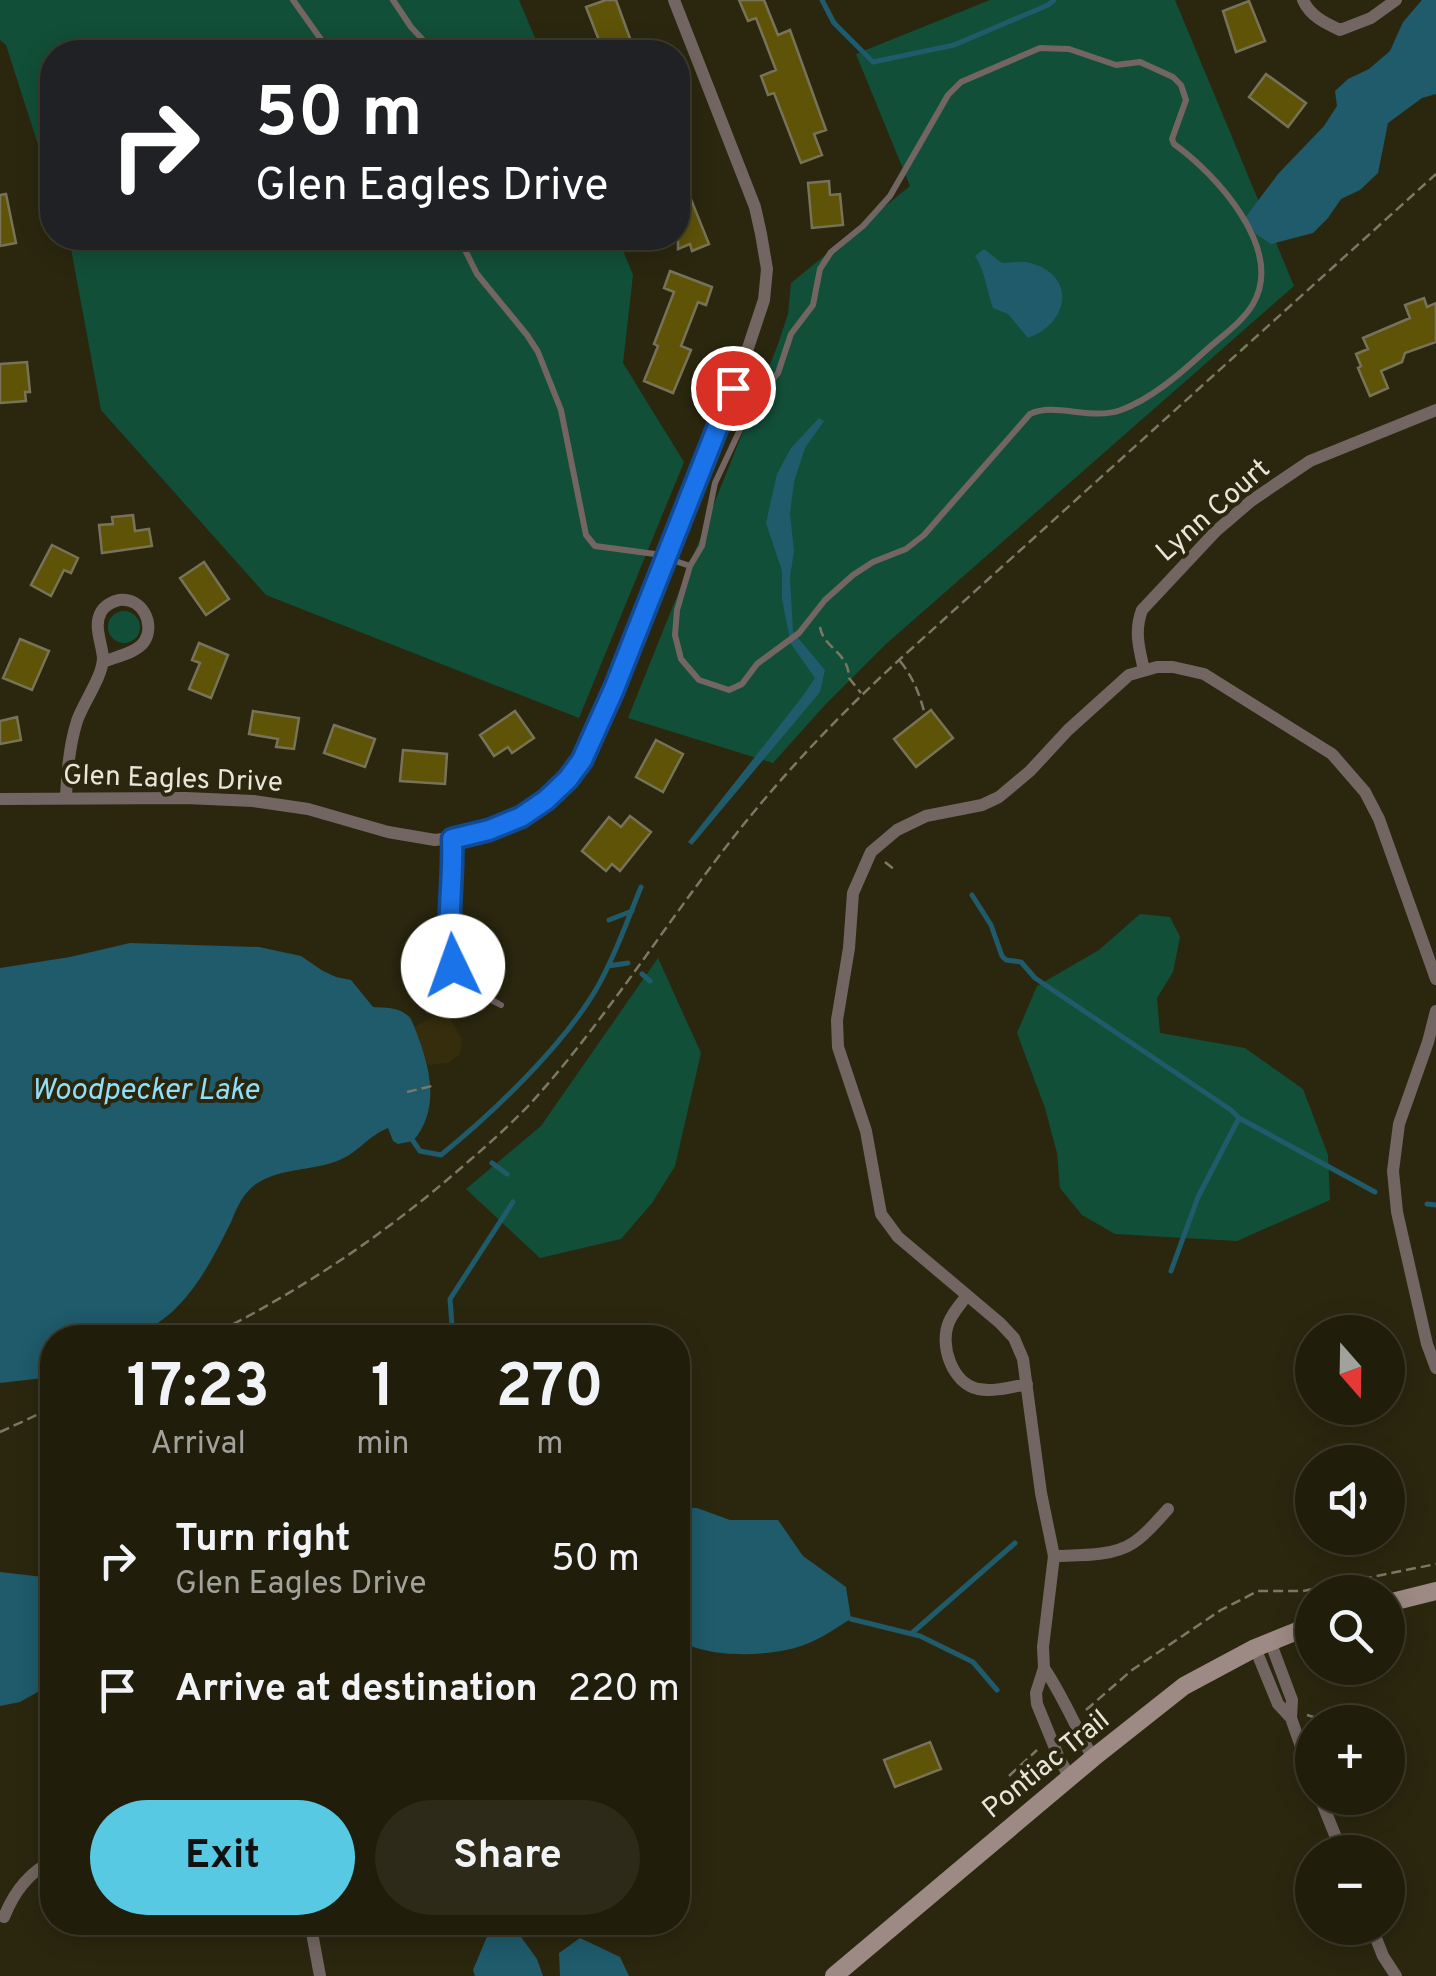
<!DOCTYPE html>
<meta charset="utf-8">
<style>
:root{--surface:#201d0b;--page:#2d2a19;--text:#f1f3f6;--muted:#a2a29d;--line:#3d3b2c;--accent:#57c9e2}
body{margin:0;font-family:Overpass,sans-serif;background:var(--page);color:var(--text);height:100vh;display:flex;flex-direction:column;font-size:38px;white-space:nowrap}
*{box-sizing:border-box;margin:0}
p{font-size:32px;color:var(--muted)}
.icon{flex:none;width:55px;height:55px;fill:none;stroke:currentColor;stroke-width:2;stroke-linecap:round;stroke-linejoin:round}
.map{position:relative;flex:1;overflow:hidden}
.side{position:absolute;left:40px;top:1325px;width:650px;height:610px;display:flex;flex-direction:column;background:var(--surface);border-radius:40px;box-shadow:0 5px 25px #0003,0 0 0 2px var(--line)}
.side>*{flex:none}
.banner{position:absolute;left:40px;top:40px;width:650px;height:210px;border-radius:40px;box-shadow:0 5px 25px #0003,0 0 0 2px var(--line);background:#202124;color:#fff;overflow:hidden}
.needle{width:65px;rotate:160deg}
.fabs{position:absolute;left:1295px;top:1315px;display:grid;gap:20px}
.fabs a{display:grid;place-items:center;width:110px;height:110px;border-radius:50%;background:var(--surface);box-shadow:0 5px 25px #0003,0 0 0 2px var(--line);font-size:50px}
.pin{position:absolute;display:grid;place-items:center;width:85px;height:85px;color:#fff;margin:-42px;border:5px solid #fff;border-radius:50%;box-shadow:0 2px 10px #0007}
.me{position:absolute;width:110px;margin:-55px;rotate:357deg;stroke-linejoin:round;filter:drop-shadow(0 0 8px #0008)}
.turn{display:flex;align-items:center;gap:35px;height:210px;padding:0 50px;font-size:45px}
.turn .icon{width:130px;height:130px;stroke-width:2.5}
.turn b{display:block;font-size:70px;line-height:85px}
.eta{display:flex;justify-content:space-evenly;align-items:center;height:170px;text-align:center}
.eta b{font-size:60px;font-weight:700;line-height:70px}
.button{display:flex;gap:20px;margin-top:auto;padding:20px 50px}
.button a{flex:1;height:115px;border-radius:60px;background:var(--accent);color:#111;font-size:40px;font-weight:700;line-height:115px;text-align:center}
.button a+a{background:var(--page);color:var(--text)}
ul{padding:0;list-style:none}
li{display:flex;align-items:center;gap:30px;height:130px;padding:0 50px}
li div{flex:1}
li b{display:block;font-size:38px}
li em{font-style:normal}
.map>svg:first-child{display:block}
.green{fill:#124f38}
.sand{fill:#362d0c}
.water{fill:#1f5b6b}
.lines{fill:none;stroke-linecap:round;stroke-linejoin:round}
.stream{stroke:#1f5b6b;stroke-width:5}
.building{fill:#5f5308;stroke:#777359;stroke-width:2.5}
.path{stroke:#7b7865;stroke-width:2.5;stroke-dasharray:10 5;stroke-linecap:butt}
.lane{stroke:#736662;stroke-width:6}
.street{stroke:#736662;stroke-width:12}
.secondary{stroke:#9e8a84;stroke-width:18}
.route-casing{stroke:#114b97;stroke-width:25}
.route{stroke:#1a73e8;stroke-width:18}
.labels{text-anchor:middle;stroke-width:8;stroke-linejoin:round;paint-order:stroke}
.street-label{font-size:28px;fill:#e8e6d8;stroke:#2b270f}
.water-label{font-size:30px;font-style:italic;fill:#91dff7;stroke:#2b270f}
</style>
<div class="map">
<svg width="1436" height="1976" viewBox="0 0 1436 1976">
<rect width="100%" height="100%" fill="#2b270f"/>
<path class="green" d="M0,0H519L541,52H52V188L6,45L0,40Z
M990,0H1175L1294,286L886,644L824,706L773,763L628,718L777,347L788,314L791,283L910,186L856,54Z
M69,238H618L633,275L623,363L684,462L579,718L266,595L101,410Z
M108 627a16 16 0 1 1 32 0a16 16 0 1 1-32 0Z
M1140,914L1170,917L1180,937L1173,972L1157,998L1160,1033L1245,1048L1303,1089L1328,1155L1330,1200L1237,1241L1115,1234L1082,1215L1060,1188L1057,1153L1045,1108L1017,1033L1037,986L1099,950Z
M658,958L701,1053L675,1166L652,1203L621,1239L540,1258L466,1189L541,1126Z"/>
<path class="sand" d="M439,1014H447L462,1039L460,1054L449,1063L428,1065L414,1027Z"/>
<path class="water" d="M1422,0H1436V94L1422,98L1388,123L1378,173L1360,190L1341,199L1328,218L1313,233L1271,244L1256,234L1245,218L1278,174L1324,126L1337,106L1335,91L1348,79L1369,69L1390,51L1403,22Z
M984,249L1002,263C1010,263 1019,261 1026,262C1077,272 1071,323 1028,338L1008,314L993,308C986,288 986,274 975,256Z
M819,418L824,421L805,448L794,482L790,513L794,551L790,577L793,632L825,670L820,692L692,845L688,842L802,697L815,678L791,644L782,599V571L766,523L777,474L791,448Z
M130,943L259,947L301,956L323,971L336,977L351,980L373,1007C387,1008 402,1007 411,1019C427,1057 444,1105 413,1141L398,1144L393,1141L388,1128C369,1135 357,1154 337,1161C311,1171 280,1168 256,1184C242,1194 237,1208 231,1222C216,1252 201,1283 177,1307C167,1318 152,1325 143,1337L52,1338V1377L0,1383V968L70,957Z
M678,1507L697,1508L730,1520H778L803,1556L846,1587L851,1619C837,1627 824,1637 809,1643C778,1657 706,1660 678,1639Z
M0,1572L52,1578V1684L20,1702L0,1706Z
M516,1930L537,1959L543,1976H475L473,1970L488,1934Z
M580,1938L620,1957L629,1976H560L559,1953Z"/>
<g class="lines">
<path class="stream" d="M822,0L834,23L873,62L954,45L1048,5L1054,0
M972,895L991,925L1002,956L1006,960L1021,962L1035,978L1231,1110L1239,1118L1375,1192
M609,920L632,911
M608,966L628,963
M642,974L650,981
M413,1141L420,1151L441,1155C493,1113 565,1044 598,986C616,954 627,921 641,887
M492,1163L507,1174
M1427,1204L1436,1205
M1171,1271L1198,1197L1239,1118
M453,1338L450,1299L513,1202
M851,1619L920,1636L973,1662L997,1690
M912,1633L1015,1543"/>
</g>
<path class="building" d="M606,0H616L631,41L614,47L612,44L602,48L586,7Z
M739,0H764L778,35L790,30L826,130L814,134L822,155L801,163L774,93L768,95L761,76L776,70L756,18L748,21Z
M1249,1L1265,41L1236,52L1223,11Z
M1266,74L1306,103L1288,127L1249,97Z
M678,167L709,244L692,251L690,244L678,249Z
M829,181L830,195L840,194L843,225L812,228L808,183Z
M6,194L16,243L0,246V195Z
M670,271L712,287L706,305L698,302L681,346L691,350L673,393L644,381L658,346L654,344L674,292L664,288Z
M1424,298L1427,307L1436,303V342L1405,353L1402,362L1381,371L1388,388L1370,396L1358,368L1361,366L1356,354L1368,349L1363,338L1410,318L1405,305Z
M27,362L30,392H25L26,401L0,403V364Z
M133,515L135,531L149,529L152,546L102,553L99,525L113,524L112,517Z
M52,545L78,558L71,573L64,570L51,596L31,585Z
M204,562L229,599L206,615L180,578Z
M20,639L49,651L32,690L3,678Z
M199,643L228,655L211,698L189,689L200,663L192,660Z
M931,710L953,738L916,767L894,739Z
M253,711L299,718L294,749L276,747L278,739L249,734Z
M515,711L534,738L512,753L508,747L494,756L480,735Z
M17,717L21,740L0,744V721Z
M334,725L375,739L365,767L324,753Z
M656,740L683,754L663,792L636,777Z
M403,750L447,754L445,784L400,781Z
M630,816L651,832L620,871L612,864L606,871L582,851L609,817L621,827Z
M930,1742L941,1769L895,1787L884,1760Z"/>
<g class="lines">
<path class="path" d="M820,627C823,648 849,652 849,678L861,693
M900,661C913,677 920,695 925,715
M885,862L896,871
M407,1092L436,1085
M206,1338C303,1290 390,1231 470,1160C491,1142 512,1123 531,1103C604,1022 662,929 729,843C780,777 837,717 899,660L1436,174
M0,1432L52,1408
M1086,1710L1132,1670L1221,1610L1258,1591H1303L1436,1564
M1307,1715L1317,1718V1722
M1009,1776L1037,1750"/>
<path class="lane" d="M293,0L330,52
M393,0L411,27L434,52
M1040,48L1069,49L1116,65L1140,62L1173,77L1181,85L1186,100L1172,139L1174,144C1216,174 1285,249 1253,304C1242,323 1219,338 1203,353C1180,374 1151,399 1121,410C1091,421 1055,402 1030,414L924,535L906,549L873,562L853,575L825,600L799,633L757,664L742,684L729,690L699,680L681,659L675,635L677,610L690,566L702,546L715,483L753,402L778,373L791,334L813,305L820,269L831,252L863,226L890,196L948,95L961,82Z
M459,238L477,274L527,335L538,352L561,410L586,535L595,546L655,554L690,566
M452,839C454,872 441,958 460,981C470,992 489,998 501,1005"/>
<path class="street" d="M1303,0C1310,16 1325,23 1340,30L1371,18L1396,0
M1144,670C1139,648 1134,631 1142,610L1216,531L1251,501L1310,461L1436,410
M66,797C67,771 69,746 77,721C83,703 103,676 103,658C102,643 93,626 101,612C104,606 113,601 119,600C142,597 156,624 144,642C136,653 115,657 103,662
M0,799L186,798L253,801L308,809L388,832L435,840L471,835L521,817L546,800L568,779L582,760L614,689L746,354L764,300L767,269L761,234L755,207L674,0
M1436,1011L1428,1042L1399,1124L1393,1171L1397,1212L1427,1344L1436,1368
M967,1295C961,1304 953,1312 949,1322C939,1345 952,1383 978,1389C994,1392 1011,1387 1027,1384
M1054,1556C1078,1555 1112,1557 1133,1543C1147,1534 1157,1521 1168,1509
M1255,1648L1278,1704L1291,1718L1292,1700L1270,1641
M1044,1668C1063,1696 1076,1728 1093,1758
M1291,1718L1312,1778
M1070,1778L1059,1758L1037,1704L1036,1693L1044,1668L1043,1647L1054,1556L1041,1493L1023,1359L1014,1338L1000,1323L898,1237L881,1214L866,1131L838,1047L837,1020L849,948L853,893L871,852L897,830L926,816L982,805L999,797L1030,771L1068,730L1129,675L1157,667H1173L1204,674L1332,754L1365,792L1379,819L1436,979
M1320,1798L1342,1852
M4,1917C14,1892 28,1873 52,1861
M310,1922L320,1976
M1372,1928L1383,1956L1396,1976"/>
<path class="secondary" d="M1388,1603L1436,1591
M834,1976L1093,1758L1184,1686L1255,1648L1312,1625"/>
</g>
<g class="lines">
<g class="route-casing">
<path id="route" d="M453,966C445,925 454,881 452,839L489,830L521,817L546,800L568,779L582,760L614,689L733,388"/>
</g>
<use href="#route" class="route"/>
</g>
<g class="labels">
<g class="street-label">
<text transform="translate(1212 509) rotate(-41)" y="10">Lynn Court</text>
<text transform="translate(173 777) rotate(2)" y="10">Glen Eagles Drive</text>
<text transform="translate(1045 1763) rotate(-39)" y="10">Pontiac Trail</text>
</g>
<g class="water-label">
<text x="145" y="1099">Woodpecker Lake</text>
</g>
</g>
</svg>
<div class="fabs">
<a><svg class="needle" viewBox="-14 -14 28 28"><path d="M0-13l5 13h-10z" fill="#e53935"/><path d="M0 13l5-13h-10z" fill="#a2a29d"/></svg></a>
<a><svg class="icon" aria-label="sound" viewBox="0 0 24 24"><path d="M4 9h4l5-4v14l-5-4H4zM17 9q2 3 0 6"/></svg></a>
<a><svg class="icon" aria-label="search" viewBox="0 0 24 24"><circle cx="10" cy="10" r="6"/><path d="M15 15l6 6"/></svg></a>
<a>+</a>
<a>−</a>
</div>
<div class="pin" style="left:733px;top:388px;background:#d93025"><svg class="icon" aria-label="arrive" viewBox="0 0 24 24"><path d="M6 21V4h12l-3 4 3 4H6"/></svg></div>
<svg class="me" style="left:453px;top:966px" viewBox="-20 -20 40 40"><circle r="19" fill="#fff"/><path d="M0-13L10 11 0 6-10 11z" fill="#1a73e8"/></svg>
<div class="banner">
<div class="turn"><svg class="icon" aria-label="right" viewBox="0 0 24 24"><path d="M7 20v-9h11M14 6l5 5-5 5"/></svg><div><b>50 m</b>Glen Eagles Drive</div></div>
</div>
<section class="side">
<div class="eta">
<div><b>17:23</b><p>Arrival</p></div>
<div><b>1</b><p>min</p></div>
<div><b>270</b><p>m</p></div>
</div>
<ul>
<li><svg class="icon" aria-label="right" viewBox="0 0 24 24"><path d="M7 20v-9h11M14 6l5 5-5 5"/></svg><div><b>Turn right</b><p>Glen Eagles Drive</p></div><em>50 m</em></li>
<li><svg class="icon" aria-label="arrive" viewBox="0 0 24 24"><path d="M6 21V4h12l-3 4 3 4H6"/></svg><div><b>Arrive at destination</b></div><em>220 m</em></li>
</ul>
<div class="button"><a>Exit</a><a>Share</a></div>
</section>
</div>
